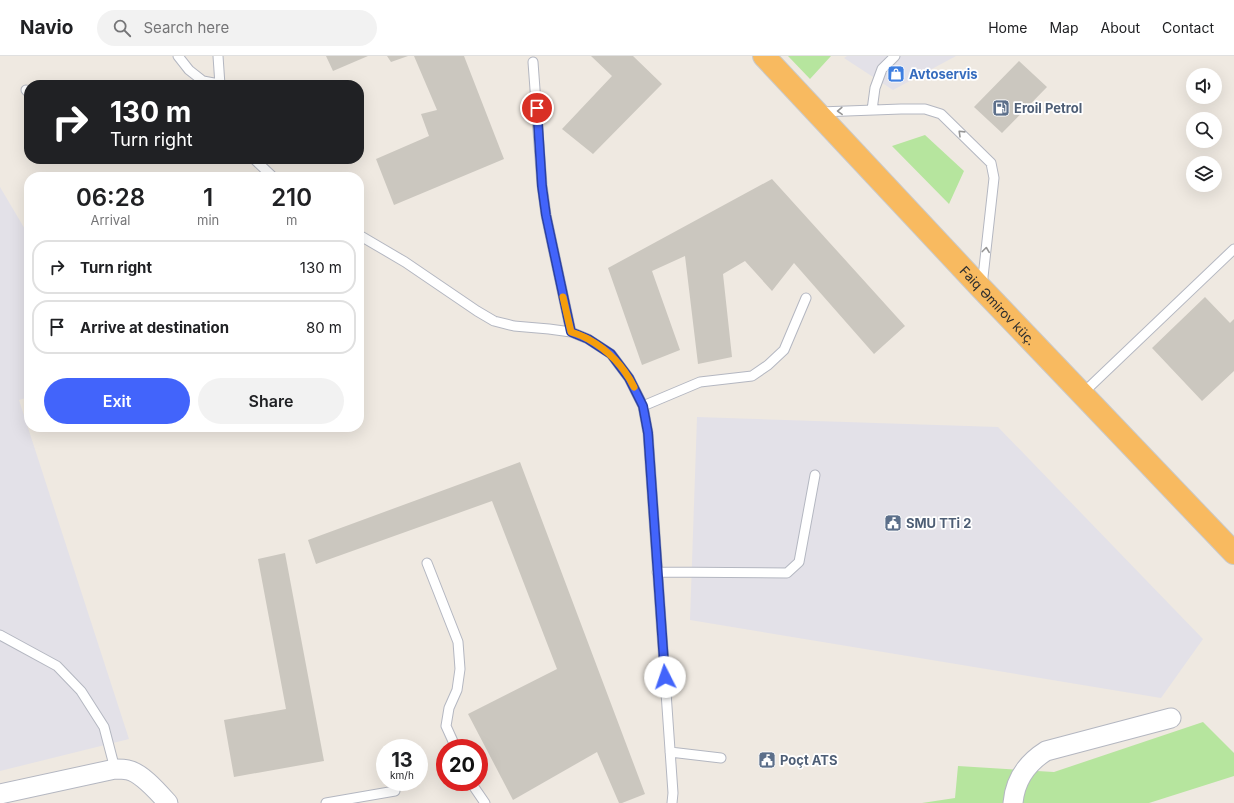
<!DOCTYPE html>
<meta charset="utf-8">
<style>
:root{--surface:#fff;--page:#f2f2f2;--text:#202124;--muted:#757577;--line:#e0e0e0;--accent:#4264fb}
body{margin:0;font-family:Inter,sans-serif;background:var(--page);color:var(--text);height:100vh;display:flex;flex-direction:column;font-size:15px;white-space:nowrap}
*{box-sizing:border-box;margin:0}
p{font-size:13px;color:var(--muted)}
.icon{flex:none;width:22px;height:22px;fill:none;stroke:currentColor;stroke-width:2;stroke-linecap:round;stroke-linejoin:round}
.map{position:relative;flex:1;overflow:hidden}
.panel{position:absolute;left:24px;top:116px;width:340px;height:260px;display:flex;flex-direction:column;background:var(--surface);border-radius:16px;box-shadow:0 4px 16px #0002}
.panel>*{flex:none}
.top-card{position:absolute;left:24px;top:24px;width:340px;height:84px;border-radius:16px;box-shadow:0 4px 16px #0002;background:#202124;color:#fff;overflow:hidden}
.controls{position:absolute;left:1186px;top:12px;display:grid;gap:8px}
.controls a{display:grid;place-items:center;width:36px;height:36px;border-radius:50%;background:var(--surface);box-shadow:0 4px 16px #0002;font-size:20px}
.speed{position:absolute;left:376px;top:683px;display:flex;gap:8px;font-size:20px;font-weight:700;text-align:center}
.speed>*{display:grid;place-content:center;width:52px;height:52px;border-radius:50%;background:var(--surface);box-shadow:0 4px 16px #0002;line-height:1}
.speed small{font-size:10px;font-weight:400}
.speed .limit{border:6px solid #d22;background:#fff;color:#111}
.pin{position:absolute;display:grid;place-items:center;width:34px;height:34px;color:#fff;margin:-17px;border:2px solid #fff;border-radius:50%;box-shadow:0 1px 4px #0007}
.me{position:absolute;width:44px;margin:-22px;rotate:356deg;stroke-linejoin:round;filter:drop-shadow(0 0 3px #0008)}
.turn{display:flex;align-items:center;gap:14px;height:84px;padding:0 20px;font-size:18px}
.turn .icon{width:52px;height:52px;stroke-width:2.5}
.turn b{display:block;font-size:28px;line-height:34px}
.eta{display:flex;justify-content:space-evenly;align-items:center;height:68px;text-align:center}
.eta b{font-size:24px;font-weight:600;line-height:28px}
.cta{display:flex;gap:8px;margin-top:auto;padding:8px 20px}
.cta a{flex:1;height:46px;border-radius:24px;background:var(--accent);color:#fff;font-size:16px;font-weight:600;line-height:46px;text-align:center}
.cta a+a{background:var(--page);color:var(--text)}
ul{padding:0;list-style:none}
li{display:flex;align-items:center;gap:12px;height:54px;margin:0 8px 6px;padding:0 12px;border:2px solid var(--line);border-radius:16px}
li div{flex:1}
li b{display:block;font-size:15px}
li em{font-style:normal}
header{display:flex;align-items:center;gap:24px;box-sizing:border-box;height:56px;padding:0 20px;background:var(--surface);border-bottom:1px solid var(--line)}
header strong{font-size:19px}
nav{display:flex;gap:22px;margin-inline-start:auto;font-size:14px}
.search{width:280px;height:36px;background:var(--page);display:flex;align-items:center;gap:10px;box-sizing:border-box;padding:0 14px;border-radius:22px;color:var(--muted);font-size:15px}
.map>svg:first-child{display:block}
.industrial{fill:#e3e1e8}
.green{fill:#b6e59e}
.building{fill:#cbc7bf}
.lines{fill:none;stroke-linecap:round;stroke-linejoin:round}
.service-casing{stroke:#b4b7c1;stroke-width:11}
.minor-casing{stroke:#b4b7c1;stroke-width:21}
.trunk-casing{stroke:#c9c9c9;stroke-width:24}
.service{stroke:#fff;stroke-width:9}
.minor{stroke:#fff;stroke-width:19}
.trunk{stroke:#f8ba60;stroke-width:22}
.oneway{stroke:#969696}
.route-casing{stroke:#2b41a3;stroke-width:10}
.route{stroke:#4264fb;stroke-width:7}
.slow{stroke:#f59e0b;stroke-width:7}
.labels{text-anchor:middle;stroke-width:3.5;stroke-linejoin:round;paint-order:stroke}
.shop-label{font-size:13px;font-weight:bold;fill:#366cbe;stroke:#fff;text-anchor:start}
.service-label{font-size:13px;font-weight:bold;fill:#4e5e75;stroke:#fff;text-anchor:start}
.street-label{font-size:13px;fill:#2e2e2e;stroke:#fff}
</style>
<header>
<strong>Navio</strong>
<div class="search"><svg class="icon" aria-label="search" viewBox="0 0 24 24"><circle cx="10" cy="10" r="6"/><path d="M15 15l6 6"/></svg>Search here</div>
<nav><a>Home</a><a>Map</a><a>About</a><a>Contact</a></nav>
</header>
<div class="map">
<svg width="1234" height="747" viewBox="0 0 1234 747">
<rect width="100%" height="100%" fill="#efe9e1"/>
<path class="industrial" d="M847,0H956L893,34L844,2Z
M0,131L29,180V341L19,344L129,683L0,715Z
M697,361L998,371L1203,583L1161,642L690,564Z"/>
<path class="green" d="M788,0H831L810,23Z
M925,79L964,115L949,148L892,90Z
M1203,666L1234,697V720L1149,747H922L955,742L958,710L1054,716Z"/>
<path class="building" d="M326,0H368L333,15Z
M387,0H408L391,6Z
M414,0H464L504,103L394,149L376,103L429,80L421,58L437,54Z
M591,0H633L662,28L593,98L562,73L612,20Z
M1019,5L1047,31L1002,77L974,51Z
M772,123L905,270L874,298L794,207L772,235L745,205L723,218L732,301L698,308L685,200L652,215L680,294L642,309L608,212Z
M1205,241L1230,267L1234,263V315L1202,345L1152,292Z
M520,406L645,738L622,747H619L597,696L513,744L468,658L557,613L492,445L316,508L308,484Z
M285,497L324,705L234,721L224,664L286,653L258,503Z"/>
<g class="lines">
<g class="service-casing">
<path id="service" d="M178,0L189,14L203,25L219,28
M218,0L220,29
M533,6L542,129L546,159L571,276
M26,34L29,37
M872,54L875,32L882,13L895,0
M820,56L901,53H925L941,58L991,107L994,122L982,230
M254,103L273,121
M359,179L405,206L477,255L494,265L514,270L549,273L571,276L588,283L611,298L629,322L643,350L648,377L673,737L672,747
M1082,338L1234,193
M643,350L700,326L752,320L768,309L784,294L806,242
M427,507L458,586L460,613L457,634L449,652L446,670L456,692
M657,516L787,517L799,506L815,419
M0,579L57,610L81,635L104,671L115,713
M670,696L721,702
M471,726L474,731L485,747
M326,747L395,735"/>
</g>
<g class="minor-casing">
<path id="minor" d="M0,738L115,713C119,713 124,713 128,714C142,717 158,736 168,747
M1013,747C1015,724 1027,707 1046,695L1171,662"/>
</g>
<g class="trunk-casing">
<g id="trunk">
<path id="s1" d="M764,0L982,233L1234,497"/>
</g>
</g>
<use href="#service" class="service"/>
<use href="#minor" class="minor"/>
<use href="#trunk" class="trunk"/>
</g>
<defs><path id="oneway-chevron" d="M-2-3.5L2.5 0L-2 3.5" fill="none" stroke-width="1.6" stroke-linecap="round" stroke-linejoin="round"/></defs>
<g class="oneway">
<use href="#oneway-chevron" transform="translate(840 55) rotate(178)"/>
<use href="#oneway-chevron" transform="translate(961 77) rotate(-136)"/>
<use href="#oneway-chevron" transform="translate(986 194) rotate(-83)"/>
</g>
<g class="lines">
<g class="route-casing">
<path id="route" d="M537,52L542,130L546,159L571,276L588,283L611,298L629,322L643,350L648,377L665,621"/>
</g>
<use href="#route" class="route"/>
<path class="slow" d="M563,241L571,276C577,278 583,280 588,283C608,294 624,311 634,331"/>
</g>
<defs>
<g id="shop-square" transform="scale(0.9)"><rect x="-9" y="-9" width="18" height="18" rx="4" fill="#3f7fe0" stroke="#fff"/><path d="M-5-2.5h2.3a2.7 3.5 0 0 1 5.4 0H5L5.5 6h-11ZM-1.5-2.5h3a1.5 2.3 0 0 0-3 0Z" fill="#fff"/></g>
<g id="fuel-square" transform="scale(0.9)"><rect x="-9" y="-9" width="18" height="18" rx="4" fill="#5c6f8a" stroke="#fff"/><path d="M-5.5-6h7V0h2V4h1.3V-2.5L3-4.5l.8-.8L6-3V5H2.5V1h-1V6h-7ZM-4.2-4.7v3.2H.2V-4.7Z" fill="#fff"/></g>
<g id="civic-square" transform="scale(0.9)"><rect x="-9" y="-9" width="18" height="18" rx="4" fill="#5c6f8a" stroke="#fff"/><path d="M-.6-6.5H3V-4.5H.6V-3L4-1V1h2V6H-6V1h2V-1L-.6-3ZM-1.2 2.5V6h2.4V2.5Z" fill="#fff"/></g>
</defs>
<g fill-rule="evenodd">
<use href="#shop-square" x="896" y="18"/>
<use href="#fuel-square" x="1001" y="52"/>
<use href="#civic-square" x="893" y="467"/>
<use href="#civic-square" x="767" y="704"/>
</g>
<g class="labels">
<g class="shop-label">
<text x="909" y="23">Avtoservis</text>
</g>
<g class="service-label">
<text x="1014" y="57">Eroil Petrol</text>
<text x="906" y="472">SMU TTi 2</text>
<text x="780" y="709">Poçt ATS</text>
</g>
<g class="street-label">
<text dy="5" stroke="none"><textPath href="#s1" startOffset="342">Faiq Əmirov küç.</textPath></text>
</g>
</g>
</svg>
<div class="controls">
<a><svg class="icon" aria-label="sound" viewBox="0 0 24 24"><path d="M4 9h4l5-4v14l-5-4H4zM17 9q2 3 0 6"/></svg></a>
<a><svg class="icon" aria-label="search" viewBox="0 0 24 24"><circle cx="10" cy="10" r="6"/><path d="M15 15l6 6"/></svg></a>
<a><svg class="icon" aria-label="layers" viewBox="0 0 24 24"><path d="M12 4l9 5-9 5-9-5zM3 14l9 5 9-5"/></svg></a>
</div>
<div class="speed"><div>13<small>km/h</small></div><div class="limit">20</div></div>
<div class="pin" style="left:537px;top:52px;background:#d93025"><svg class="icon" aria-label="arrive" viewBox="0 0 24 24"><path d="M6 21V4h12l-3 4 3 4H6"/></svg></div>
<svg class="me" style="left:665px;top:621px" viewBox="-20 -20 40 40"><circle r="19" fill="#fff"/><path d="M0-13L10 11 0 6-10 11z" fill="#4264fb"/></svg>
<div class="top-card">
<div class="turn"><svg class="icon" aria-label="right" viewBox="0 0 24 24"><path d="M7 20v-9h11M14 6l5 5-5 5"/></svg><div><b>130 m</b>Turn right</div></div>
</div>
<section class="panel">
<div class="eta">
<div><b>06:28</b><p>Arrival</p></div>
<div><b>1</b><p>min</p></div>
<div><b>210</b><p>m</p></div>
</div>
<ul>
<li><svg class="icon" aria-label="right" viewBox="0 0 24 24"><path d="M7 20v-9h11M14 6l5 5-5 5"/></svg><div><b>Turn right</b></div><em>130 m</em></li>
<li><svg class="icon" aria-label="arrive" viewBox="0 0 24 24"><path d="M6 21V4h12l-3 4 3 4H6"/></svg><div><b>Arrive at destination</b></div><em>80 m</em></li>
</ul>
<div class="cta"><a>Exit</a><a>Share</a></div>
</section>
</div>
